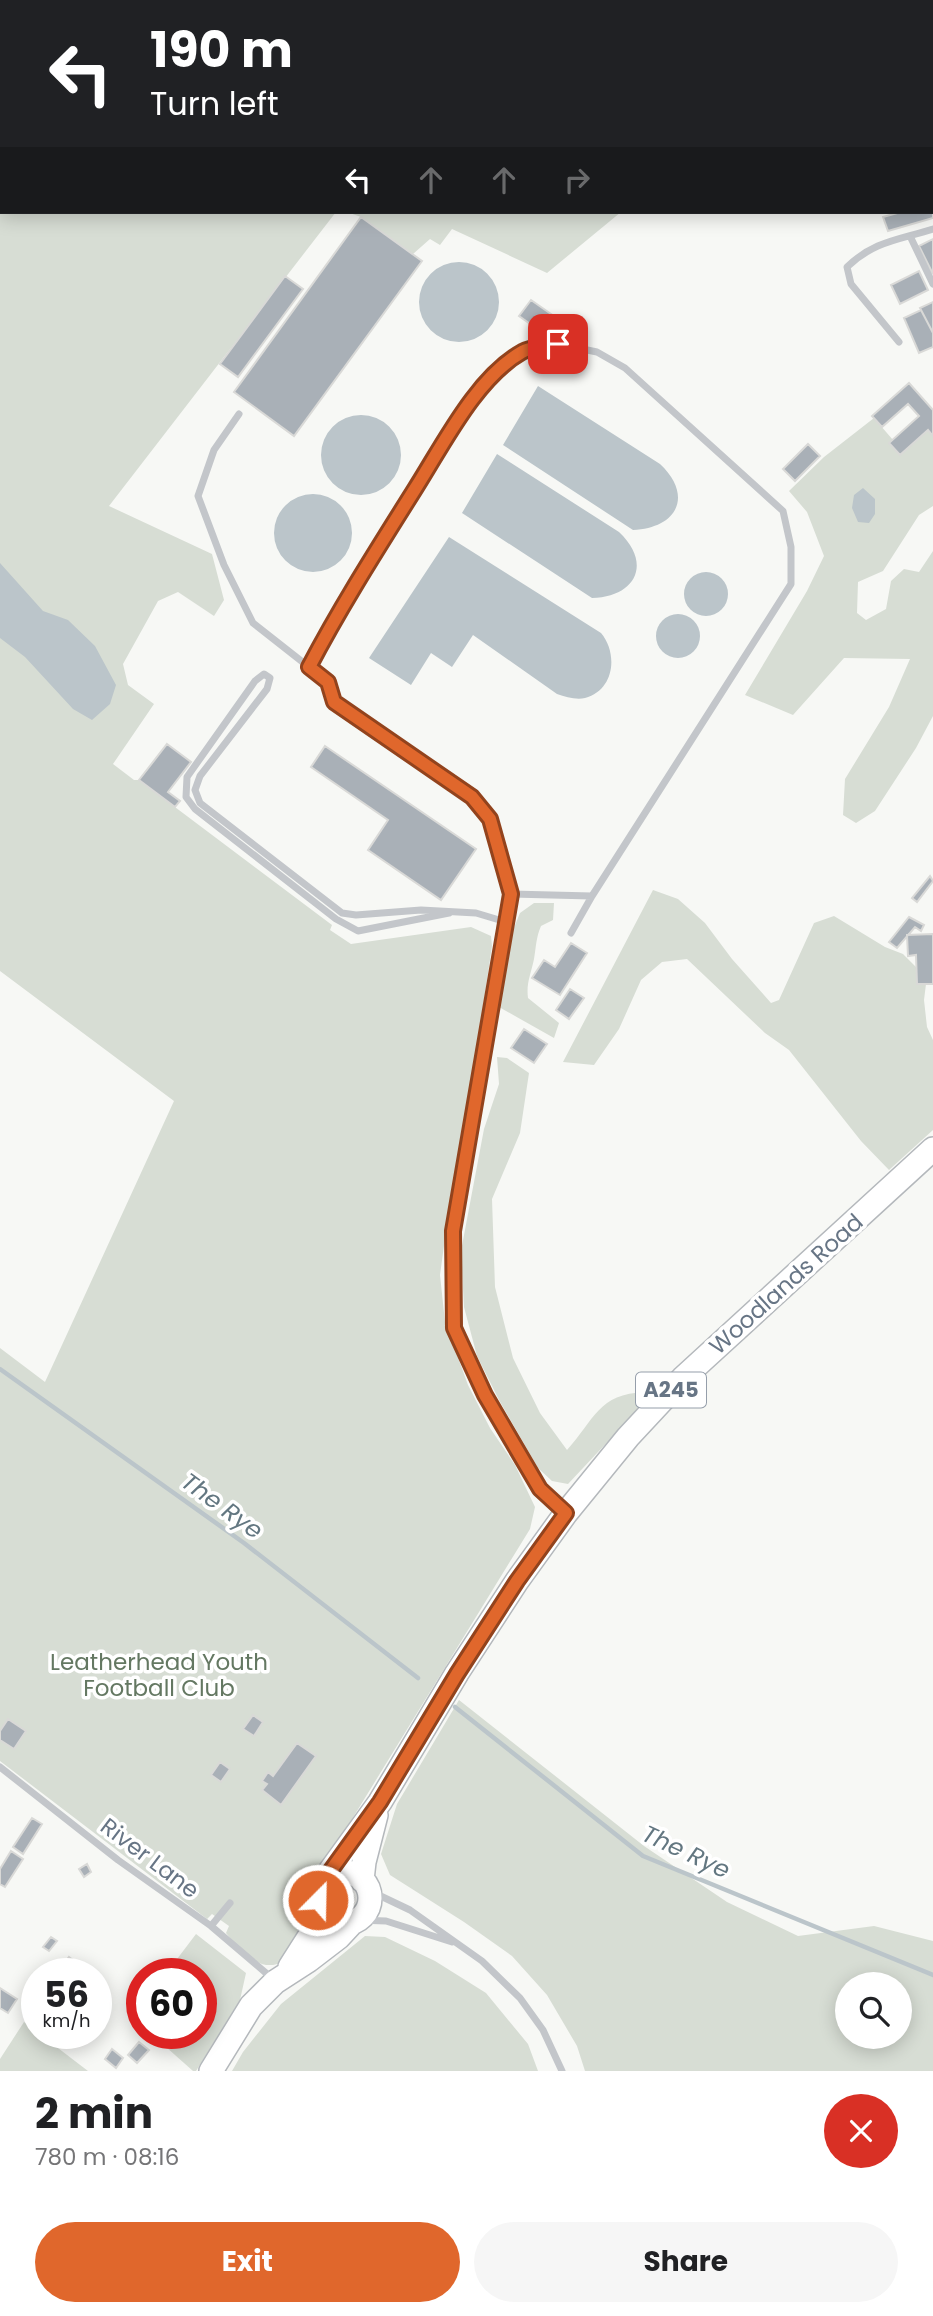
<!DOCTYPE html>
<meta charset="utf-8">
<style>
:root{--surface:#fff;--page:#f6f6f6;--text:#202124;--muted:#757577;--accent:#e0672c}
body{margin:0;font-family:Poppins,sans-serif;background:var(--page);color:var(--text);height:100vh;display:flex;flex-direction:column;font-size:26px;white-space:nowrap}
*{box-sizing:border-box;margin:0}
p{font-size:23px;color:var(--muted)}
.icon{flex:none;width:38px;height:38px;fill:none;stroke:currentColor;stroke-width:2;stroke-linecap:round;stroke-linejoin:round}
.map{position:relative;height:2071px;overflow:hidden}
.side{display:flex;flex-direction:column;background:var(--surface);flex:1}
.side>*{flex:none}
.hud{position:absolute;left:0px;top:0px;width:934px;height:214px;box-shadow:0 4px 18px #0003;background:#202124;color:#fff;overflow:hidden}
.tools{position:absolute;left:835px;top:1972px;display:grid;gap:14px}
.tools a{display:grid;place-items:center;width:77px;height:77px;border-radius:50%;background:var(--surface);box-shadow:0 4px 18px #0003;font-size:35px}
.speed{position:absolute;left:21px;top:1958px;display:flex;gap:14px;font-size:35px;font-weight:700;text-align:center}
.speed>*{display:grid;place-content:center;width:91px;height:91px;border-radius:50%;background:var(--surface);box-shadow:0 4px 18px #0003;line-height:1}
.speed small{font-size:18px;font-weight:400}
.speed .limit{border:10px solid #d22;background:#fff;color:#111}
.pin{position:absolute;display:grid;place-items:center;width:60px;height:60px;color:#fff;margin:-30px;border-radius:14px;box-shadow:0 4px 10px #0006}
.me{position:absolute;width:77px;margin:-38px;rotate:23deg;stroke-linejoin:round;filter:drop-shadow(0 0 5px #0008)}
.turn{display:flex;align-items:center;gap:24px;height:147px;padding:0 35px;font-size:32px}
.turn .icon{width:91px;height:91px;stroke-width:2.5}
.turn b{display:block;font-size:49px;line-height:60px}
.lanes{display:flex;align-items:center;height:66px;padding:0 35px;background:#0003;justify-content:center;gap:35px;direction:ltr}
.lanes .off{opacity:.35}
.round{display:grid;place-items:center;flex:none;width:74px;height:74px;border-radius:37px;background:var(--page)}
.summary{display:flex;align-items:center;justify-content:space-between;height:119px;padding:0 35px}
h1{font-size:42px;font-weight:700;line-height:52px}
.cta{display:flex;gap:14px;margin-top:auto;padding:14px 35px}
.cta a{flex:1;height:80px;border-radius:42px;background:var(--accent);color:#fff;font-size:28px;font-weight:700;line-height:80px;text-align:center}
.cta a+a{background:var(--page);color:var(--text)}
.map>svg:first-child{display:block}
.green{fill:#d7ddd4;fill-rule:evenodd}
.water{fill:#bbc5ca}
.lines{fill:none;stroke-linecap:round;stroke-linejoin:round}
.stream{stroke:#bbc5ca;stroke-width:4.5}
.river{stroke:#bbc5ca;stroke-width:28}
.building{fill:#a9b0b7;stroke:#d9d9d7;stroke-width:2}
.primary-casing{stroke:#b4b8bc;stroke-width:26}
.service{stroke:#c3c6ca;stroke-width:7}
.primary{stroke:#fff;stroke-width:23}
.route-casing{stroke:#92431d;stroke-width:18}
.route{stroke:#e0672c;stroke-width:12}
.labels{text-anchor:middle;stroke-width:7;stroke-linejoin:round;paint-order:stroke}
.shield{fill:#fff;stroke:#959eaa;stroke-width:2}
.shield-label{font-size:21px;font-weight:bold;fill:#677585}
.street-label{font-size:23px;fill:#677585;stroke:#fff}
.park-label{font-size:23px;fill:#647862;stroke:#fff}
.water-label{font-size:24px;font-style:italic;fill:#637781;stroke:#fff}
</style>
<div class="map">
<svg width="933" height="2071" viewBox="0 0 933 2071">
<rect width="100%" height="100%" fill="#f7f8f5"/>
<path class="green" d="M0,0L686,2H2V212H336L109,506L212,554L224,600L214,616L178,592L158,601L123,664L128,685L154,704L113,764L134,780H139L332,925L330,930L351,944L471,927L491,936L492,946L476,1055L475,1076L449,1209L440,1275L445,1322L468,1385L490,1428L515,1465L535,1507L530,1529L314,1881C309,1898 313,1909 311,1925C310,1933 301,1942 296,1949C271,1982 246,1958 226,1933L229,1926L212,1914L207,1919L0,1761V1348L45,1382L174,1101L0,971Z
M347,212H621L547,273L452,229L440,245L430,239L413,254L361,217Z
M874,418L893,440L889,443L928,430L933,436V506L919,515L883,571L858,582L857,613L866,620L886,609L891,581L904,569L919,572L933,551V716L916,748L875,811L856,823L843,815L845,779L889,707L910,659L844,658L793,715L745,695L807,591L824,556L807,512L789,491L824,457Z
M653,890L678,899L705,923L732,959L771,1003L779,1000L814,923L834,916L885,947L903,954L916,967L926,984L924,1000L927,1027L933,1040V1130L889,1170L861,1141L789,1050L765,1033L687,959L662,962L641,980L619,1029L594,1065L563,1062Z
M534,903H554L553,920L541,926C536,937 536,948 534,959C531,974 526,983 528,998L559,1023L554,1038L499,1007L513,930L520,913Z
M497,1057L507,1058L529,1073L520,1133L492,1199L495,1287L513,1358L540,1413L567,1450C595,1419 598,1394 645,1392L644,1403L568,1484L552,1481L538,1468L499,1400L477,1356L464,1307L461,1251L484,1129L499,1084Z
M459,1700L644,1846L727,1902L798,1936L874,1926L933,1941V2071H585L577,2046L547,1995L512,1956L464,1922L390,1875L381,1854L397,1804ZM847,1984H900V2037H847Z
M196,1934L246,1973L240,2000L196,2071H193L166,2047L176,2034H201V1974H172L168,1971Z
M365,1936L385,1937L435,1961L486,1993L528,2044L538,2071H232L243,2052L281,2004Z
M24,2022L88,2071H0V2059Z"/>
<path class="water" d="M419 302a40 40 0 1 1 80 0a40 40 0 1 1-80 0Z
M538,386L660,464C694,496 677,528 633,530L503,445Z
M321 455a40 40 0 1 1 80 0a40 40 0 1 1-80 0Z
M497,454L619,532C653,564 635,597 592,598L462,513Z
M863,488L875,499V514L869,523L858,522L852,508L854,495Z
M274 533a39 39 0 1 1 78 0a39 39 0 1 1-78 0Z
M449,537L601,633C618,653 615,690 585,698C576,700 566,697 557,694L473,635L452,667L431,653L411,685L369,658Z
M0,563L43,611L68,620L95,646L116,685L110,704L92,720L73,709L25,657L0,638Z
M684 594a22 22 0 1 1 44 0a22 22 0 1 1-44 0Z
M656 636a22 22 0 1 1 44 0a22 22 0 1 1-44 0Z"/>
<g class="lines">
<path class="stream" d="M0,1369L244,1543L418,1678
M455,1707L643,1856L933,1975"/>
<path class="river" d="M695,0L698,2"/>
</g>
<path class="building" d="M933,202V218L888,231L883,217L901,212H933Z
M361,217L422,261L294,436L234,392Z
M933,239V274L919,246Z
M919,271L928,290L900,304L891,285Z
M285,276L303,289L238,377L220,364Z
M531,300L561,321L550,338L519,316Z
M933,302V333L920,308Z
M921,310L933,333V347L919,353L904,318Z
M909,383L933,410V436L928,430L900,455L889,443L919,416L908,404L882,427L872,416Z
M808,444L820,456L795,481L783,469Z
M167,744L191,762L168,792L180,801L175,807L139,780Z
M325,746L476,849L441,900L368,850L388,820L311,767Z
M930,876L933,881L917,902L912,898Z
M909,917L924,925L921,931L915,927L897,948L889,942Z
M933,934V984H917L916,955L908,956L907,935Z
M571,943L587,953L560,995L532,978L544,960L555,967Z
M570,989L584,998L569,1019L556,1010Z
M524,1029L547,1044L534,1063L511,1048Z
M253,1715L263,1722L254,1736L243,1729Z
M8,1719L26,1731L14,1749L0,1740V1731Z
M297,1743L316,1756L281,1805L262,1790L267,1784L262,1781L268,1772L273,1776Z
M220,1762L230,1769L221,1782L211,1775Z
M32,1818L42,1824L23,1854L13,1847Z
M11,1851L23,1859L5,1887L0,1884V1869Z
M87,1864L91,1872L84,1877L79,1869Z
M51,1937L57,1941L49,1951L43,1947Z
M69,1957L91,1974H75L63,1965Z
M0,1988L17,1999L8,2013L0,2008Z
M139,2042L149,2050L137,2063L128,2055Z
M112,2049L123,2058L116,2068L105,2059Z"/>
<g class="lines">
<g class="primary-casing">
<path id="primary" d="M318 1898a26 26 0 1 1 52 0a26 26 0 1 1-52 0Z
M325,1878L380,1802L457,1673L517,1581L566,1513L628,1437L683,1378L933,1149
M362,1880L364,1862L376,1815
M290,1967L311,1934L321,1907
M211,2071L251,2006L275,1982L309,1960L339,1937L352,1923"/>
</g>
<path class="service" d="M910,236L933,284
M899,342L851,284L847,267C874,241 898,240 933,229
M239,414L214,450L198,496L224,565L253,623L328,682L334,702L472,797L490,819L511,894L453,1231L454,1327L485,1395L540,1489L563,1510
M309,667L371,558L465,410L494,373L524,351L558,344L597,352L625,368L783,511L791,547V584L592,896L511,894
M449,913L358,931L336,919L195,809L186,797L187,777L255,681L264,674L270,678L267,689L200,776L195,790L200,803L342,913L356,915L421,910L476,913L506,922
M571,933L592,896
M0,1767L118,1860L211,1926L273,1979
M368,1890L410,1910L482,1961L520,1998L543,2030L562,2071
M358,1920L386,1921L452,1942
M211,1926L230,1903"/>
<use href="#primary" class="primary"/>
</g>
<g class="lines">
<g class="route-casing">
<path id="route" d="M318,1900L321,1884L380,1802L457,1674L517,1581L566,1513L540,1489L485,1395L454,1328L453,1231L511,894L490,819L472,797L334,702L328,682L309,667C341,606 378,548 415,489C443,445 476,378 522,352C532,346 547,346 558,344"/>
</g>
<use href="#route" class="route"/>
</g>
<g class="labels">
<rect class="shield" x="636" y="1372.5" width="70" height="35" rx="5"/>
<g class="shield-label">
<text x="671" y="1397">A245</text>
</g>
<g class="street-label">
<text transform="translate(786 1284) rotate(-42)" y="8">Woodlands Road</text>
<text transform="translate(150 1858) rotate(37)" y="8">River Lane</text>
</g>
<g class="park-label">
<text x="159" y="1670">Leatherhead Youth<tspan x="159" dy="26">Football Club</tspan></text>
</g>
<g class="water-label">
<text transform="translate(222 1506) rotate(36)" y="8">The Rye</text>
<text transform="translate(686 1852) rotate(25)" y="8">The Rye</text>
</g>
</g>
</svg>
<div class="tools">
<a><svg class="icon" aria-label="search" viewBox="0 0 24 24"><circle cx="10" cy="10" r="6"/><path d="M15 15l6 6"/></svg></a>
</div>
<div class="speed"><div>56<small>km/h</small></div><div class="limit">60</div></div>
<div class="pin" style="left:558px;top:344px;background:#d93025"><svg class="icon" aria-label="arrive" viewBox="0 0 24 24"><path d="M6 21V4h12l-3 4 3 4H6"/></svg></div>
<svg class="me" style="left:318px;top:1900px" viewBox="-20 -20 40 40"><circle r="17" fill="#e0672c" stroke="#fff" stroke-width="3"/><path d="M0-11L8 9 0 5-8 9z" fill="#fff"/></svg>
<div class="hud">
<div class="turn"><svg class="icon" aria-label="left" viewBox="0 0 24 24"><path d="M17 20v-9H6M10 6l-5 5 5 5"/></svg><div><b>190 m</b>Turn left</div></div>
<div class="lanes"><svg class="icon" aria-label="left" viewBox="0 0 24 24"><path d="M17 20v-9H6M10 6l-5 5 5 5"/></svg><svg class="icon off" aria-label="ahead" viewBox="0 0 24 24"><path d="M12 20V5M6 11l6-6 6 6"/></svg><svg class="icon off" aria-label="ahead" viewBox="0 0 24 24"><path d="M12 20V5M6 11l6-6 6 6"/></svg><svg class="icon off" aria-label="right" viewBox="0 0 24 24"><path d="M7 20v-9h11M14 6l5 5-5 5"/></svg></div>
</div>
</div>
<section class="side">
<div class="summary"><div><h1>2 min</h1><p>780 m · 08:16</p></div><a class="round" style="background:#d93025;color:#fff"><svg class="icon" aria-label="close" viewBox="0 0 24 24"><path d="M6 6l12 12M18 6L6 18"/></svg></a></div>
<div class="cta"><a>Exit</a><a>Share</a></div>
</section>
